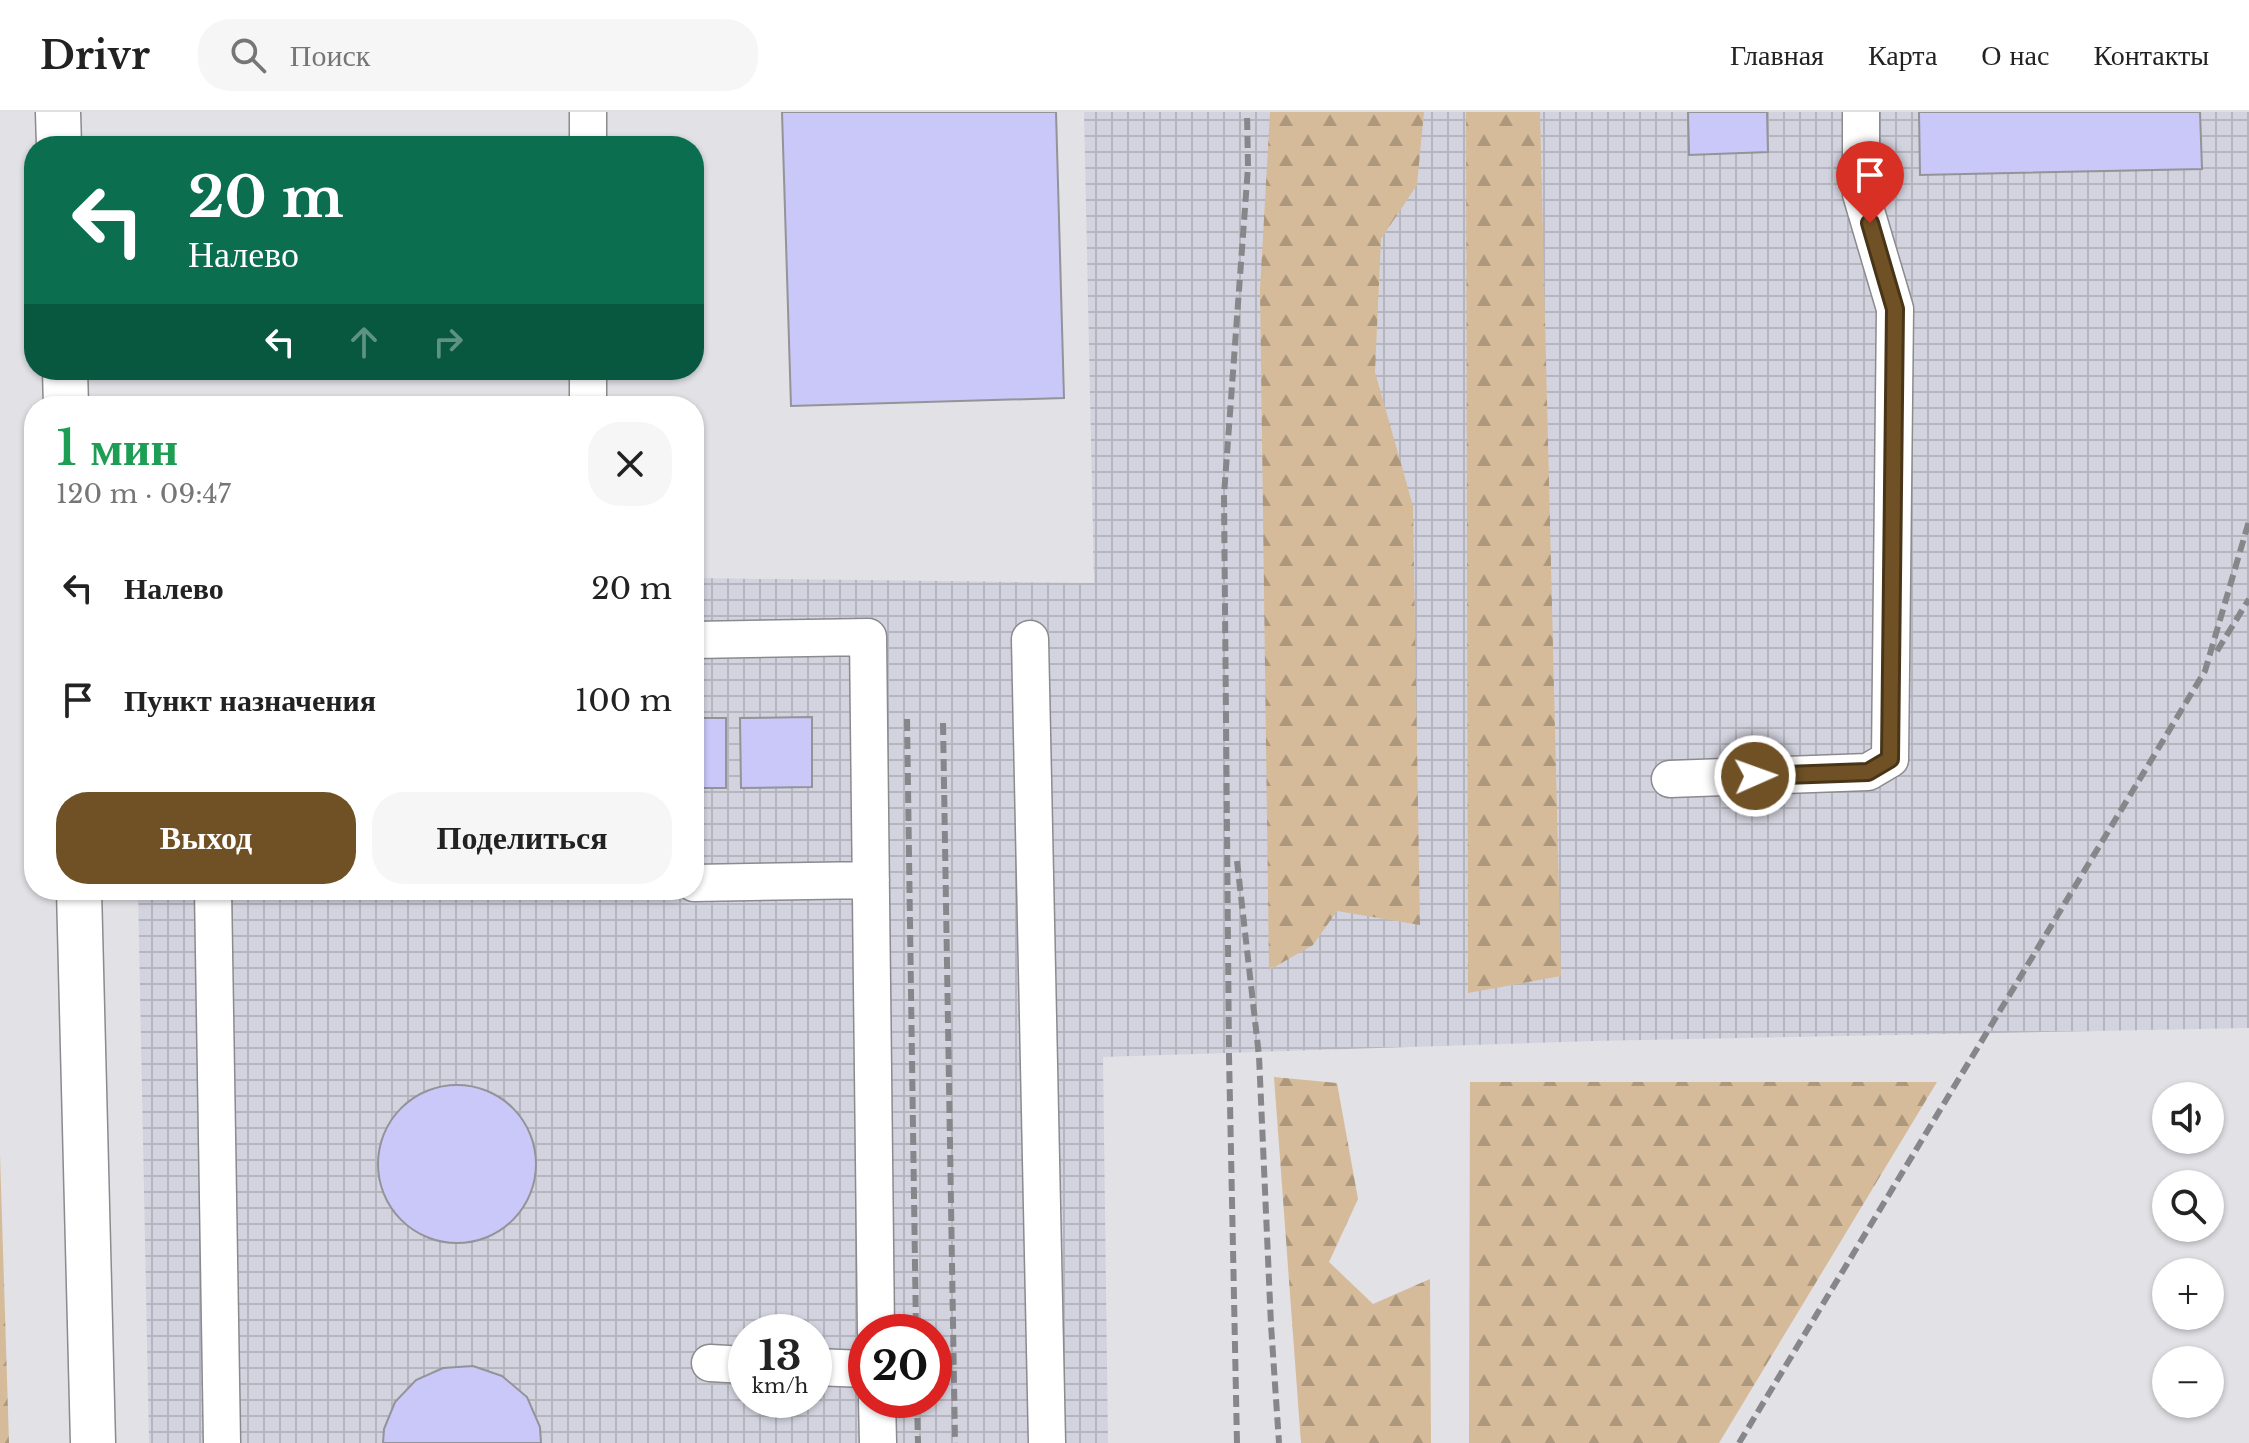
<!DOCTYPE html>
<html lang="ru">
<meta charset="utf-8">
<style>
:root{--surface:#fff;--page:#f6f6f6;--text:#222;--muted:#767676;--line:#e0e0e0;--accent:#6f5125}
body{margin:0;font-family:"Libre Baskerville",serif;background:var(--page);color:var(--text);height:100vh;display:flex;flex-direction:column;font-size:30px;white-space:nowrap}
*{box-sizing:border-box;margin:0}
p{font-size:26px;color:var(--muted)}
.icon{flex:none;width:44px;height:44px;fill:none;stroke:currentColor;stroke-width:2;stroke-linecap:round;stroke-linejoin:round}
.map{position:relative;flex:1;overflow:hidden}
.details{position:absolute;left:24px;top:284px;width:680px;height:504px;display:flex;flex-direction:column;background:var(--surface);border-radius:32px;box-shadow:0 2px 6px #0004}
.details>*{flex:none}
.hud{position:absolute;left:24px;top:24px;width:680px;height:244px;border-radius:32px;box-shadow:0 2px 6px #0004;background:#0b6e4f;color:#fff;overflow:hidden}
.controls{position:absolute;left:2152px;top:970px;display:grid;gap:16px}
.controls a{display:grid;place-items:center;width:72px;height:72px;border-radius:50%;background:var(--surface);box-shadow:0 2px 6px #0004;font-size:40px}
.speed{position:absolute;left:728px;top:1202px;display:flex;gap:16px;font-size:40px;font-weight:700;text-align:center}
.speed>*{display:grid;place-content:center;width:104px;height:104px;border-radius:50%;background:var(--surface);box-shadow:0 2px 6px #0004;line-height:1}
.speed small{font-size:20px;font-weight:400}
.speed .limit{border:12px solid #d22;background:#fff;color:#111}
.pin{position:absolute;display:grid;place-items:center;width:68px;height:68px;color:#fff;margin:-82px -34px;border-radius:50% 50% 50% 0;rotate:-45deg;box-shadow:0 0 8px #0007}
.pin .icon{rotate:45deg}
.me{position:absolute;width:88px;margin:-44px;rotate:88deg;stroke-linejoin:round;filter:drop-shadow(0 0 6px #0008)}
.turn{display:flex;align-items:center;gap:28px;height:168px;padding:0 32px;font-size:36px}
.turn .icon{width:104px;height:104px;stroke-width:2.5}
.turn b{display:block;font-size:56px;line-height:68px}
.lanes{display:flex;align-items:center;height:76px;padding:0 32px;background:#0003;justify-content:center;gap:40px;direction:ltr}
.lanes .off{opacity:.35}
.round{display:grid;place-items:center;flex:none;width:84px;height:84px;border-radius:32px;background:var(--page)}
.overview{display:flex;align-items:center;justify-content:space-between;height:136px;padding:0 32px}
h1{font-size:48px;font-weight:600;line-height:60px;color:#1e9e55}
.primary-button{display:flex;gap:16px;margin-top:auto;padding:16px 32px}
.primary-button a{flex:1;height:92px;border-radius:32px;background:var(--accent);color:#fff;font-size:32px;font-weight:600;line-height:92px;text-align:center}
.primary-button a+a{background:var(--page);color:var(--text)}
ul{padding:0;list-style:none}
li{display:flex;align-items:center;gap:24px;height:112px;padding:0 32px}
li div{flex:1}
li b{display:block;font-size:30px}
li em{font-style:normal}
header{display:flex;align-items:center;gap:48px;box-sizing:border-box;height:112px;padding:0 40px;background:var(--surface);border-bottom:2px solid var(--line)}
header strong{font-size:38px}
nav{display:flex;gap:44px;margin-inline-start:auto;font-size:28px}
.search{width:560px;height:72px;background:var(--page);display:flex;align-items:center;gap:20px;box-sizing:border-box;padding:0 28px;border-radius:32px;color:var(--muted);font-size:30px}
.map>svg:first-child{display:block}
.industrial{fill:url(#industrial-grid);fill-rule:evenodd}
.forest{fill:url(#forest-firs)}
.building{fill:#c9c8f9;stroke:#939398;stroke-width:2}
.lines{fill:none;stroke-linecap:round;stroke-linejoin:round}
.minor-casing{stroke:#8a8a8f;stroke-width:39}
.major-casing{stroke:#8a8a8f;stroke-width:47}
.minor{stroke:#fff;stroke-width:36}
.major{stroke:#fff;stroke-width:44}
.rail{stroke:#87878b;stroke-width:6;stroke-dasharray:12 6;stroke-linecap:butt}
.route-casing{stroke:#483518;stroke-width:20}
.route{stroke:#6f5125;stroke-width:14}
</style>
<header>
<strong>Drivr</strong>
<div class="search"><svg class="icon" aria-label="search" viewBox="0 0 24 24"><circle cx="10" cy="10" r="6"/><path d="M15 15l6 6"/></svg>Поиск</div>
<nav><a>Главная</a><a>Карта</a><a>О нас</a><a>Контакты</a></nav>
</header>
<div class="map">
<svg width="2249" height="1331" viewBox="0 0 2249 1331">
<defs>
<pattern id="industrial-grid" width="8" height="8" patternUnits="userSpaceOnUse" patternTransform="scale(2)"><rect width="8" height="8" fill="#d3d3df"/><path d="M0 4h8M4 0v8" fill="none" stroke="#b5b5bf"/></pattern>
<pattern id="forest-firs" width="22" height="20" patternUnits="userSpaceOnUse" patternTransform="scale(2)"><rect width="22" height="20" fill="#d5bb99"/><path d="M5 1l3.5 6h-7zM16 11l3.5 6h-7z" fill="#ad987d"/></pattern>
</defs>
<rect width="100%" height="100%" fill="#e1e1e6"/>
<path class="industrial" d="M1084,0H2249V916L1593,929L1103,945L1108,1331H149L138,778H694V466L1094,471ZM746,1220H814V1288H746ZM866,1220H934V1288H866Z"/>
<path class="forest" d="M1270,0H1424L1417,73L1381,127L1375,260L1413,394L1420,813L1337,799L1313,833L1269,858L1260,177Z
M1466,0H1540L1561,864L1468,881Z
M1274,965L1337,971L1358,1087L1329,1150L1373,1192L1430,1167L1431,1331H1301Z
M1470,970H1937L1719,1331H1469Z
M0,1042L9,1331H0Z"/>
<path class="building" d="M782,0H1056L1064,286L791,294Z
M1688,0H1767L1768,40L1689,43Z
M1919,0H2200L2202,57L1920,63Z
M812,605V675L741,676L740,606Z
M694,606H726V676H694Z
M622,778H666V786L622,787Z
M378 1052a79 79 0 1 1 158 0a79 79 0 1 1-158 0Z
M473,1254L502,1264L527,1285L540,1315L541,1331H383L384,1317L395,1290L416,1268L443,1256Z"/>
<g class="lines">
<g class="minor-casing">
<path id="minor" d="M588,34V0
M588,294V258
M1030,527L1047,1331
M694,528L868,525L876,1220
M1670,667L1868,660L1890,647L1895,197L1861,82V0
M694,771L871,768
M213,778L222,1331
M710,1251L746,1253
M814,1255L866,1257
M877,1288L878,1331"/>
</g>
<g class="major-casing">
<path id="major" d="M58,0L59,34
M65,258L66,294
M79,778L93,1331"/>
</g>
<use href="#minor" class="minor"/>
<use href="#major" class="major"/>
<path class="rail" d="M2217,539L2249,487
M907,607L916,1220
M943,611L955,1331
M1237,749L1259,944L1271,1213L1279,1331
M917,1288L918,1331
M1237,1331L1229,943L1224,383L1248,55L1247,0
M1739,1331L2205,559L2249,409"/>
</g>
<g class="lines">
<g class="route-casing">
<path id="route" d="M1755,664L1868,660L1890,647L1895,197L1870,111"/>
</g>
<use href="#route" class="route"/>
</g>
</svg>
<div class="controls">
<a><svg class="icon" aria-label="sound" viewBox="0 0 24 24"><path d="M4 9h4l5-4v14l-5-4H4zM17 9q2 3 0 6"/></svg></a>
<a><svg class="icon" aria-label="search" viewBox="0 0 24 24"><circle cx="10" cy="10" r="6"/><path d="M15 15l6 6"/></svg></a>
<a>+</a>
<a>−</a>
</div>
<div class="speed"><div>13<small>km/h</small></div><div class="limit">20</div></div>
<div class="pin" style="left:1870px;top:111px;background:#d93025"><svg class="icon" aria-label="arrive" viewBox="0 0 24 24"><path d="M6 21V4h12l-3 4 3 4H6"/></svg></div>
<svg class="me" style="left:1755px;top:664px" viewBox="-20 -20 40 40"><circle r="17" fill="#6f5125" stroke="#fff" stroke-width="3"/><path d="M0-11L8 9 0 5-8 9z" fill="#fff"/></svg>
<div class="hud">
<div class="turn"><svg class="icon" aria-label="left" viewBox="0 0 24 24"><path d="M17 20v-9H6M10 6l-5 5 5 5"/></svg><div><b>20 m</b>Налево</div></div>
<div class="lanes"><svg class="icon" aria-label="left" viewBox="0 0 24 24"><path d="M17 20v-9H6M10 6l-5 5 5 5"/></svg><svg class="icon off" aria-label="ahead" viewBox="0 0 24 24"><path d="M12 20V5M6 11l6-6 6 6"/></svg><svg class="icon off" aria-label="right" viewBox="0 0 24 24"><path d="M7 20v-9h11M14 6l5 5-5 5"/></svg></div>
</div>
<section class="details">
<div class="overview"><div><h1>1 мин</h1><p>120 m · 09:47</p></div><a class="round"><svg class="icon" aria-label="close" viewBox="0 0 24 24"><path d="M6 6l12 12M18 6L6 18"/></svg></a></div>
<ul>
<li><svg class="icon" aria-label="left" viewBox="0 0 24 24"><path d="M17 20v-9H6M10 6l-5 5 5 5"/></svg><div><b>Налево</b></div><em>20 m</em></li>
<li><svg class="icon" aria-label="arrive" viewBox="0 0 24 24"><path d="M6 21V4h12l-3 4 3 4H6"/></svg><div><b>Пункт назначения</b></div><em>100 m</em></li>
</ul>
<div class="primary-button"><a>Выход</a><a>Поделиться</a></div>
</section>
</div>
